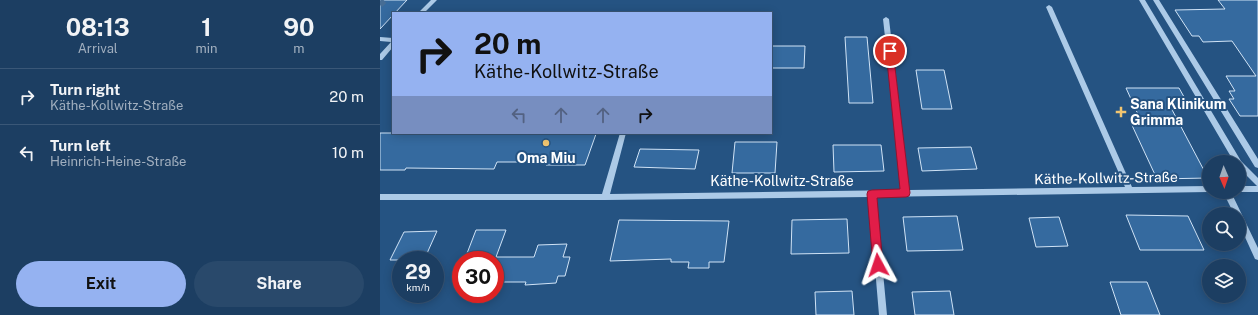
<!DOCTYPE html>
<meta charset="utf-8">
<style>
:root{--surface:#1c3e62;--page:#29496b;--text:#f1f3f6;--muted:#a0aebe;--line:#3a5777;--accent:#95b2f1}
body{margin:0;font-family:"Public Sans",sans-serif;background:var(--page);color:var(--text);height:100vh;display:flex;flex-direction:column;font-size:15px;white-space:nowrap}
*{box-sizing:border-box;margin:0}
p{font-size:13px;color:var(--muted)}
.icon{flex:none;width:22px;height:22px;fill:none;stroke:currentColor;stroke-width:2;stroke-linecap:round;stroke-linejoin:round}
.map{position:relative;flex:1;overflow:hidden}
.side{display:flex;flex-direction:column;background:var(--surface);width:380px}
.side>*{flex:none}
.top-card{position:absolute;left:12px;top:12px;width:380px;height:122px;border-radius:0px;box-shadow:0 2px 10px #0003,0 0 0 1px var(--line);background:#95b2f1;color:#111;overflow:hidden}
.needle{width:26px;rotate:178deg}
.fabs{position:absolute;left:822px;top:155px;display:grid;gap:8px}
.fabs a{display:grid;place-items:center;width:44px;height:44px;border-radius:50%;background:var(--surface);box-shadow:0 2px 10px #0003,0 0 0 1px var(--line);font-size:20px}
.speed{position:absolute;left:12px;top:251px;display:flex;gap:8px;font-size:20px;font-weight:700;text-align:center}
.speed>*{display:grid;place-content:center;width:52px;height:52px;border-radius:50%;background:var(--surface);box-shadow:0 2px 10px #0003,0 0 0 1px var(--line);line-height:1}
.speed small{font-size:10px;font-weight:400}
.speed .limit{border:6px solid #d22;background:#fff;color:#111}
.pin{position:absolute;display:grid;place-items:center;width:34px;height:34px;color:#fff;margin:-17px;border:2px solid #fff;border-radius:50%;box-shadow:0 1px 4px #0007}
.me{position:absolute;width:44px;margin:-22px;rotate:355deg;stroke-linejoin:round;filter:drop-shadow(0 0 3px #0008)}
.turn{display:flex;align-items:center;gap:14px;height:84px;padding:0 16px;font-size:18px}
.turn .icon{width:52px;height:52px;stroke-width:2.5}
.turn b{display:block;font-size:28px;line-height:34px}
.lanes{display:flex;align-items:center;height:38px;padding:0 16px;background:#0003;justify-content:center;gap:20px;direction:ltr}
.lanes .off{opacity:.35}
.eta{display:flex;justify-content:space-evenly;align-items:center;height:68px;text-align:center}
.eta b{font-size:24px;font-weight:700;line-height:28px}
.button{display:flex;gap:8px;margin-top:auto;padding:8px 16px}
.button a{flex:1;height:46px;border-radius:24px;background:var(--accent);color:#111;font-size:16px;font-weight:700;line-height:46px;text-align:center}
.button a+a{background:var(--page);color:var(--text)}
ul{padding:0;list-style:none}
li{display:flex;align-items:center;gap:12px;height:56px;padding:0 16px;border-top:1px solid var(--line)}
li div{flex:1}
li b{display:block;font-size:15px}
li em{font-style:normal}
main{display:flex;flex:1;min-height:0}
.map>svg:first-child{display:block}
.building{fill:#356a9f;stroke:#d0e3f6}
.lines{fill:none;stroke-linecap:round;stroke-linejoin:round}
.minor-tunnel{stroke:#466d95;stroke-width:6;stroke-dasharray:6 3;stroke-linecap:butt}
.minor{fill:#accae7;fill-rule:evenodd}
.route{fill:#e11d48;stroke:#92132f}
.poi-dot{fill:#f1c570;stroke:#255382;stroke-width:1.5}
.labels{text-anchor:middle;stroke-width:4;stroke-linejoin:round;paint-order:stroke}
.poi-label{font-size:14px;font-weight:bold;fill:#fff;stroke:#255382;text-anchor:start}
.street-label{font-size:14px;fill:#fff;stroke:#255382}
</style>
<main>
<section class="side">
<div class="eta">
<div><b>08:13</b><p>Arrival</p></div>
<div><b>1</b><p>min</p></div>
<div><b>90</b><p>m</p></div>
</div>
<ul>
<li><svg class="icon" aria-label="right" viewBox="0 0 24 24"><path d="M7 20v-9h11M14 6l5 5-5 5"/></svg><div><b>Turn right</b><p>Käthe-Kollwitz-Straße</p></div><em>20 m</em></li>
<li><svg class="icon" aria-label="left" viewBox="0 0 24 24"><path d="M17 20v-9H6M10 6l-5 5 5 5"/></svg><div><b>Turn left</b><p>Heinrich-Heine-Straße</p></div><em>10 m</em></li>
</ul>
<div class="button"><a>Exit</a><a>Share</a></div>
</section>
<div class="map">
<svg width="878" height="315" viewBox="0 0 878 315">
<rect width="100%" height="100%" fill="#255382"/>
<path class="building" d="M0,0H27L0,29Z
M838,0H878V116H860L849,99H854L849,91H855L846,76H876L852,41L823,42L819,36H812L795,10L845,9Z
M465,37H487L493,103H469Z
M391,46H425L424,68H391Z
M536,70H564L572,109H542Z
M746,88H799L808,104H789L828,178L777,179L750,121H761Z
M0,133H179L216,134L205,165H166L167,162H117L114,169L26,168L25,170H0Z
M355,142H397L395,173H352Z
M453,145H501L504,171L454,172Z
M591,147L597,169L542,171L538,148Z
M260,149L319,150L315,169L254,167Z
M746,215L808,216L824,250H760Z
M577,216L583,250L527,251L523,217Z
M679,217L688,246L656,247L649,218Z
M467,219L469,253L411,254L412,220Z
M239,220L349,221L344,262H329V268H308L309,262H291V259L230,261Z
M96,230H126L116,257H154L158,245L187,244L183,257H190L185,276H178L176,283L145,285L146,282H115V260H92L94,256H86Z
M57,231L44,260H10L24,232Z
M730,282H767L780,315H741Z
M472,291L474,315H436L435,292Z
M570,291L574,315H535L532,292Z"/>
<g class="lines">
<path class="minor-tunnel" d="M0,5L5,0"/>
<path class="minor" d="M51,0H57L44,13H38Z
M759,0H765L861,161L878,178V192H859V186H877L859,168V162H854Z
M773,0H779L878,159V168L875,167Z
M669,5L672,7L752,187L829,186V192L496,197L507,315H499L489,197L225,200H0V194H222L240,133H246L230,194L522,190L503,19L506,17L509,19L529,190L745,187L666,7Z
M0,37L13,38V47L2,60H0V54L11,42L0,41Z
M843,192H851L878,248V260L875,259L859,224V214H854Z"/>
</g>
<path class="route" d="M510,48L513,51L530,193L529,196L526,197L497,198L503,265L502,268L498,270L494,268L493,265L487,194L488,191L492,190L520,189L506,51Z"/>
<g class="poi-dot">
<path d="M739 106h4v4h4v4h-4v4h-4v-4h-4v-4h4z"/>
<circle cx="166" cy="143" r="4"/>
</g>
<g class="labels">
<g class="poi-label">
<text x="750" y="109">Sana Klinikum<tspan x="750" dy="16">Grimma</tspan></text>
<text x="166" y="163" text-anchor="middle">Oma Miu</text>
</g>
<g class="street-label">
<text transform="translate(726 178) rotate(-1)" y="5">Käthe-Kollwitz-Straße</text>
<text x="402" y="186">Käthe-Kollwitz-Straße</text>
</g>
</g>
</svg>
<div class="fabs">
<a><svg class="needle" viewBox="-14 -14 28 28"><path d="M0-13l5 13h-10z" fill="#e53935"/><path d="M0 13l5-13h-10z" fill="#a0aebe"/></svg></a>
<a><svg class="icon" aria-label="search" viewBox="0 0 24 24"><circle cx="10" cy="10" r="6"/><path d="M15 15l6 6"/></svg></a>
<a><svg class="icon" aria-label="layers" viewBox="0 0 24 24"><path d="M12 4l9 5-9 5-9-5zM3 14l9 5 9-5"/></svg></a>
</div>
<div class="speed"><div>29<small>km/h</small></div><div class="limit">30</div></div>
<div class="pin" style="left:510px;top:51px;background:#d93025"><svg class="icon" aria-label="arrive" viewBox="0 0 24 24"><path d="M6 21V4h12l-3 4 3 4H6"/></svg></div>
<svg class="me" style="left:498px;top:265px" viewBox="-20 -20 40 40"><path d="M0-17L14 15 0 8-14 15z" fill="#e11d48" stroke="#fff" stroke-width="4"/></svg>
<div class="top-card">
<div class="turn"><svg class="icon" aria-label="right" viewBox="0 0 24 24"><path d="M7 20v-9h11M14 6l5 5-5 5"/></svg><div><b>20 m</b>Käthe-Kollwitz-Straße</div></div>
<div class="lanes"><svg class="icon off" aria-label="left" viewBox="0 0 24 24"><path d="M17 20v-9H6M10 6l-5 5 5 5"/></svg><svg class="icon off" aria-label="ahead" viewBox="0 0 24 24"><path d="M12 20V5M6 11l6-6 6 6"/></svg><svg class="icon off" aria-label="ahead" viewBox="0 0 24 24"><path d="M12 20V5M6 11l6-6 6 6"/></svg><svg class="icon" aria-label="right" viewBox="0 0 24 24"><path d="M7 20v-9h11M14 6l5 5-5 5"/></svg></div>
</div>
</div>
</main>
